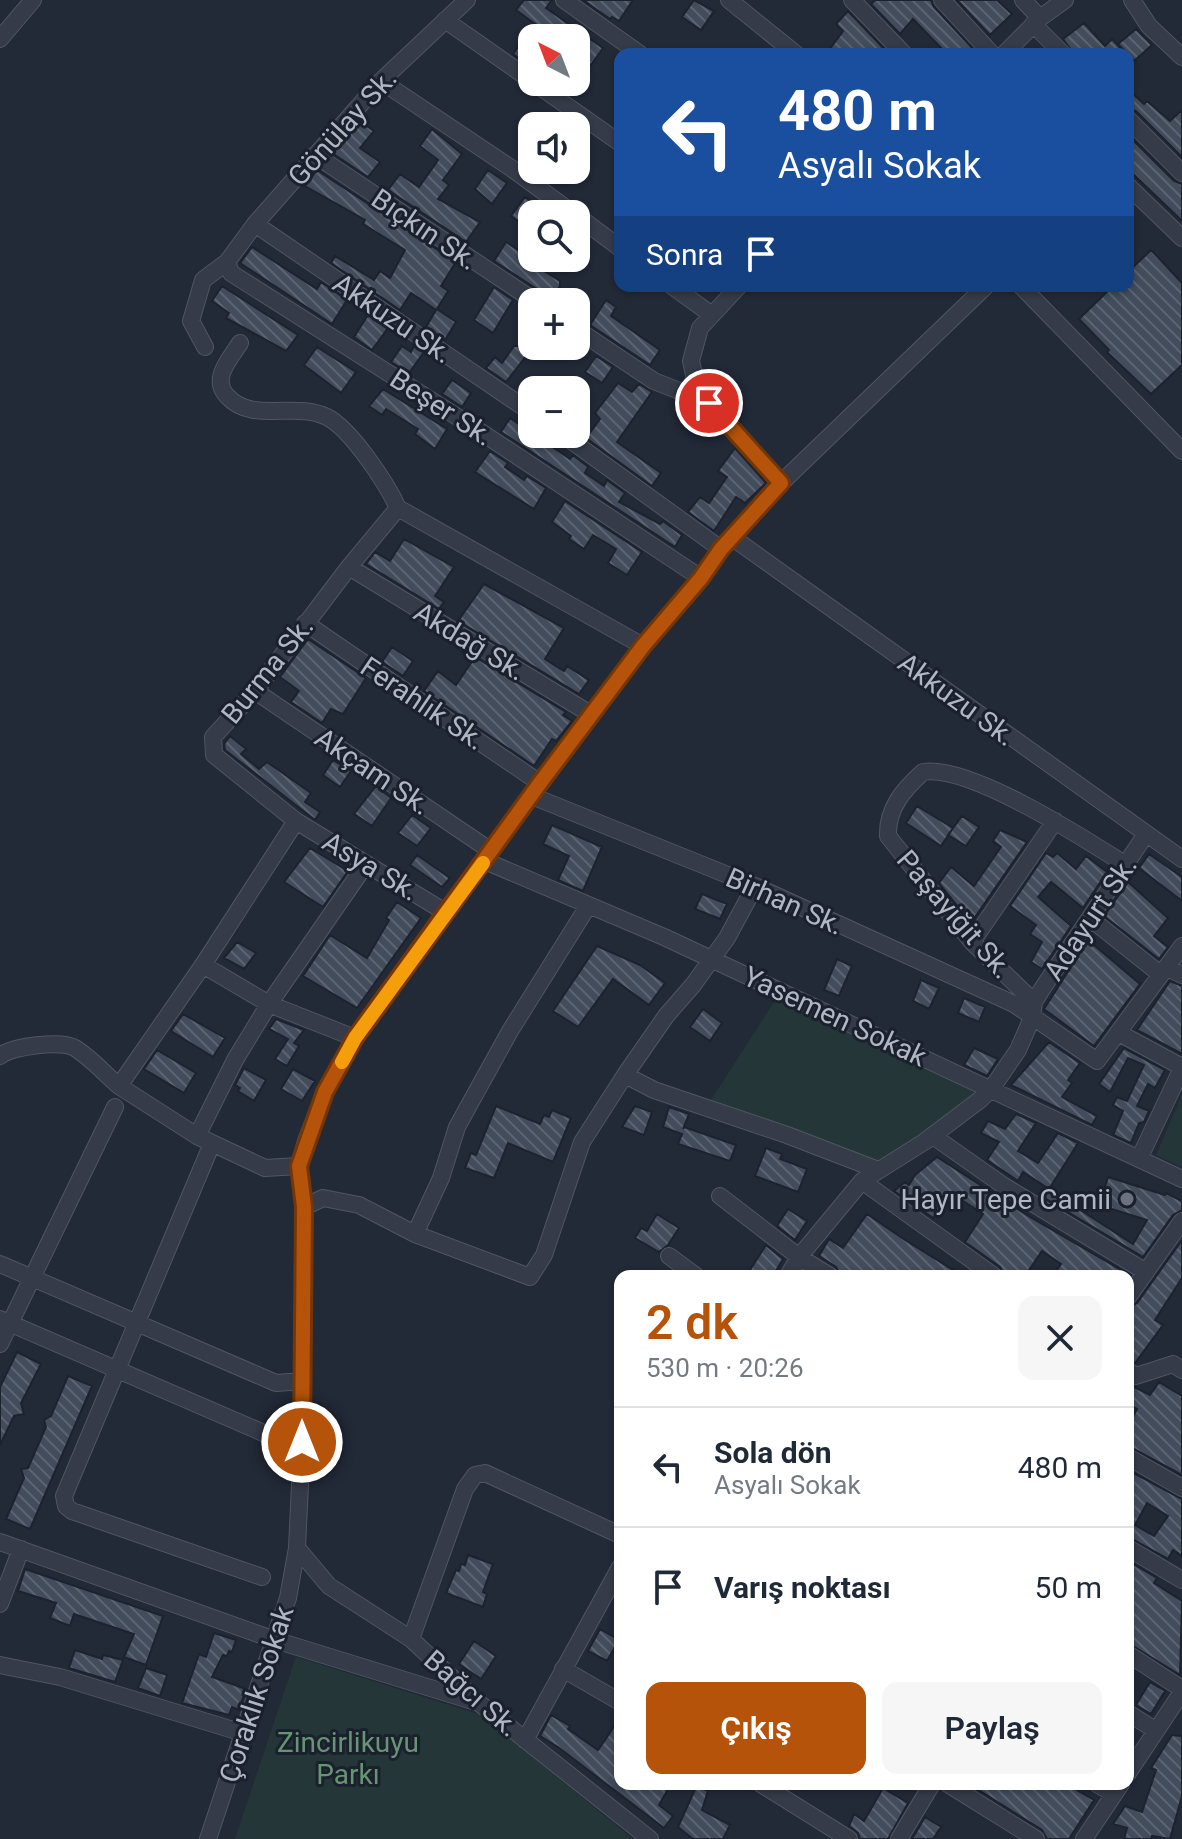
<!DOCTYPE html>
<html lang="tr">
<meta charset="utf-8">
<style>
:root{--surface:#fff;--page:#f6f6f7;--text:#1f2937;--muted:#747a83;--line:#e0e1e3;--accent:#b45309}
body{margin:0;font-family:Roboto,sans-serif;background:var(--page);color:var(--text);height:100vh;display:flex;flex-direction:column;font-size:30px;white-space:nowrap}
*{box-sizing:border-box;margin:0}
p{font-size:26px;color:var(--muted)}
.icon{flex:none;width:44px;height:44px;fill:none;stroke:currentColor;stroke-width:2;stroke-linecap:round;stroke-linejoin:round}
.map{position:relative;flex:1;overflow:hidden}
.sheet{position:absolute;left:614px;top:1270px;width:520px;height:520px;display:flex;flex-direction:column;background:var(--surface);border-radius:16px;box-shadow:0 2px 6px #0004}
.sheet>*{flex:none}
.guide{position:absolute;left:614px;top:48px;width:520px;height:244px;border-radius:16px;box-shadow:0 2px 6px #0004;background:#1a4fa0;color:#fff;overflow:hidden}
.needle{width:52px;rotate:318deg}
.controls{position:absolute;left:518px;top:24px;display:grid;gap:16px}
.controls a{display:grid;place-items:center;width:72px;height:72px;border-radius:16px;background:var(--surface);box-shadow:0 2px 6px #0004;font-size:40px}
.pin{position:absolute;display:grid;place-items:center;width:68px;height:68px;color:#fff;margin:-34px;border:4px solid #fff;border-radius:50%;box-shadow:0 2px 8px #0007}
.me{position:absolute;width:88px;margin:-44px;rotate:0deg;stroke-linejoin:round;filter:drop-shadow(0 0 6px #0008)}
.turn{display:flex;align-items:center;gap:28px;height:168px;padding:0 32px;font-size:36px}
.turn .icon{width:104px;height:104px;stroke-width:2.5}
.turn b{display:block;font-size:56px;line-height:68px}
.then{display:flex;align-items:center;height:76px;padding:0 32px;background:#0003;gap:16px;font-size:30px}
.round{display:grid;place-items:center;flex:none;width:84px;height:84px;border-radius:16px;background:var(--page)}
.summary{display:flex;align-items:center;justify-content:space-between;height:136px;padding:0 32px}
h1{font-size:48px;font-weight:600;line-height:60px;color:var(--accent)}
.primary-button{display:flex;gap:16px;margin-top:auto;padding:16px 32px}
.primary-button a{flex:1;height:92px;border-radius:16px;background:var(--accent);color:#fff;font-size:32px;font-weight:600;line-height:92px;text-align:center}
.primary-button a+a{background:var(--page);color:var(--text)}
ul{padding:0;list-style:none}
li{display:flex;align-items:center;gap:24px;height:120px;padding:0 32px;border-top:2px solid var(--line)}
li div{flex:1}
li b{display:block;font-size:30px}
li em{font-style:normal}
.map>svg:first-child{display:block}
.green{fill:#253639}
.building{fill:url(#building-back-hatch);stroke:#1d232e;stroke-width:2;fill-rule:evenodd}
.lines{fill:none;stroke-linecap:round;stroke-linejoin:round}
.minor-casing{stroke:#505662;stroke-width:18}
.minor{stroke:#353b48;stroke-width:16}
.route-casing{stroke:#753606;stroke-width:20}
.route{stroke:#b45309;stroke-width:14}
.slow{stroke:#f59e0b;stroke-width:14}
.worship-dot{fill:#6b7280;stroke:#1b212c;stroke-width:3}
.labels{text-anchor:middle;stroke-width:6;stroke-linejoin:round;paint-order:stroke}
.street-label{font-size:28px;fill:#b0b6c4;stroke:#1b212c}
.poi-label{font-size:28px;fill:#b0b6c4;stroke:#1b212c;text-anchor:end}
.park-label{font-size:28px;fill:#689476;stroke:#1b212c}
</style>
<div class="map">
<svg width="1182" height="1839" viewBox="0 0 1182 1839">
<defs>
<pattern id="building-back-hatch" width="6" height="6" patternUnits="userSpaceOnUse" patternTransform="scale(2)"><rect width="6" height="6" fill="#434c5c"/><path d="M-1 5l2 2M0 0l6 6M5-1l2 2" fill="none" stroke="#5c6472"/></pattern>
</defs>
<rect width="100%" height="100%" fill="#222937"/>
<path class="green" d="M781,991L992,1088L878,1170L711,1100Z
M1182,1095V1167L1156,1155Z
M296,1657L481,1715L633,1839H235Z"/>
<path class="building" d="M524,0H552L546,8L603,48L591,65L576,55V38H532V68L513,54L535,24L516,10Z
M583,0H633L619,21L612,17L610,19Z
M694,0L714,11L701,30L682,17Z
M875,0H931L934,7L974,50L970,54H947L913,19L900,34L871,4Z
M957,0H997L1012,14L990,35Z
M848,11L889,54H826L843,31L836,24Z
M1084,23L1105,46L1112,39L1126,54H1074L1063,39Z
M1136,29L1152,45L1134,61L1118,44Z
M1128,89L1144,104L1147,101L1170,121L1182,110V157L1136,111L1128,108Z
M360,121L374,131L360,148L380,162L368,177L332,153Z
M432,129L462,154L443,180L449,185L438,199L480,222L466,242L388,190L400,174L419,187L429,173L438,160L420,146Z
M1128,135L1174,181L1182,184V221L1128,169Z
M317,170L456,262L441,286L448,291L437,309L456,322L445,340L426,327L436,310L411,293L400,310L331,263L335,256L374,280L380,271L390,278L405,250L363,224L365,220L305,186Z
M488,170L507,183L492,204L475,189Z
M525,197L549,214H532V231L511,216Z
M506,242L524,254L522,257L560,281V286L552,299L494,261Z
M252,247L317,289L321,282L347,300L332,324L240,263Z
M1151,250L1182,283V365L1151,394L1107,352L1109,350L1079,319L1113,286H1128V272Z
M222,286L298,335L286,351L226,318L229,313L212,301Z
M494,287L513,300L493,333L474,320Z
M606,300L616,307L611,316L660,350L650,365L590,325Z
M368,315L388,328L372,350L354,337Z
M402,346L411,352L414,346L424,352L409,373L391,362Z
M514,346H534L506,382L486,368L495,357L502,363Z
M317,347L356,372L341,393L304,365Z
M596,356L613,367L602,383L585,372Z
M452,380L471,393L462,407L442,394Z
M618,383L632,392L639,384L652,392L617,442L661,473L652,486L586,438L600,419L595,413Z
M383,389L447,429L435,449L415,434L418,429L386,409L382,415L369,406Z
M510,418L570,459L573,455L588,467L585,473L604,486L607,480L625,493L619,502L660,524L663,521L682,535L675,547L501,432Z
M735,448L766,483L745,503L736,497L714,531L688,512L700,497L709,503L727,477L718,471Z
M490,451L508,463L505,467L524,480L527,476L546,488L534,509L475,472Z
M565,501L642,552L627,575L608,563L616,549L593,535L584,549L569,539L571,536L552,522Z
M404,539L454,567L435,596L444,602L439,609L366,564L375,552L390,561Z
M484,584L564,628L545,659L564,671L567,666L589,680L579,694L458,621Z
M308,639L366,678L343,714L331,709L322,723L291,702L299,691L280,677Z
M392,647L413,661L403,676L382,662Z
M475,657L566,712L563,715L572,721L556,741L552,739L534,766L424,691L438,671L456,685Z
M230,736L246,749L241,754L259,769L267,762L311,793L305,802L320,812L315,820L225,750L224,744Z
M333,760L351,771L340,787L323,775Z
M376,786L391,798L372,826L354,814Z
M917,806L953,828L941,846L906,823Z
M412,815L431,828L417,846L398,833Z
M962,816L979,827L966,846L948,835Z
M552,825L602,847L583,891L558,880L569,856L543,844Z
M1000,830L1027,842L971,923L939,883L951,867L974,886L1001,847L993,841Z
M310,848L348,871L323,907L284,882Z
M1046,853L1053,857L1057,853L1076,869L1086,856L1107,872L1083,908L1051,882L1038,897L1071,926L1042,969L1031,962L1042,942L1030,934L1036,925L1010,906Z
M1149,854L1182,877V901L1139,868Z
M417,855L450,878L442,887L410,865Z
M1128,882L1168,918L1154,936L1168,947L1159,959L1104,916Z
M702,894L727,904L720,919L695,909Z
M397,902L421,918L357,1008L303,976L330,935L367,958L389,920L386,918Z
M1088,940L1140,984L1094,1046L1044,1009Z
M237,942L256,953L244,969L224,958Z
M597,946L640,965L665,983L649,1005L613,979L578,1027L553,1011Z
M837,959L852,966L839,996L824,990Z
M921,980L939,988L929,1009L913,1001Z
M1170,981L1182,986V1054L1137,1030Z
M964,998L985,1007L979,1022L958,1013Z
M703,1009L722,1023L710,1041L690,1027Z
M183,1014L225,1038L213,1057L171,1031Z
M276,1019L304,1030L294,1043L299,1046L287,1066L275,1059L288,1039L269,1029Z
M1049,1042L1080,1063L1068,1080L1072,1083L1062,1097L1097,1116L1092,1125L1011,1085Z
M974,1048L998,1059L987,1076L964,1065Z
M1124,1048L1165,1070L1155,1088L1148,1084L1137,1106L1149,1111L1144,1122L1139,1123L1131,1143L1113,1135L1123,1111L1113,1105L1117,1097L1127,1101L1144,1065L1128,1058L1110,1092L1099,1084Z
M157,1050L196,1073L184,1093L144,1069Z
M244,1068L266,1080L254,1101L238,1091L240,1088L235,1085Z
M293,1069L315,1081L302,1101L281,1089Z
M496,1106L540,1124L544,1115L549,1117L552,1110L571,1118L553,1162L508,1143L494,1178L465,1168L471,1153L476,1155Z
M635,1106L652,1112L644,1135L622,1127Z
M669,1107L689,1114L683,1129L684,1127L736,1145L730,1161L678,1144L682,1134L663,1127Z
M1016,1114L1036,1123L1018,1151L1038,1163L1058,1133L1078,1143L1049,1189L1023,1172L1018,1181L987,1160L999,1142L981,1133L988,1121L1005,1129Z
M766,1148L782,1154L780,1159L807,1169L798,1192L755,1176Z
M937,1157L1030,1217L1130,1275L1128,1278L1053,1276L1061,1264L1042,1251L1025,1276H1005L1000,1267L965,1242L983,1214L951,1193L933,1218L894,1191L905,1182L909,1185L915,1175Z
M1108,1177L1165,1195L1166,1193L1182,1201V1210L1173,1215L1143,1257L1043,1197L1048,1189L1133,1244L1147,1220L1099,1205Z
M788,1209L807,1221L795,1240L777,1226Z
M657,1214L679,1228L668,1245L659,1252L635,1238L641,1228L647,1231Z
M867,1214L905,1240L963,1276H841L836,1267L819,1256L829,1239L843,1248Z
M1182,1240V1278L1155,1320L1163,1325L1135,1363L1128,1360V1308L1137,1303Z
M766,1245L783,1259L773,1276H746Z
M17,1352L41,1364L21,1403L24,1414L14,1416L0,1445V1387Z
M68,1376L92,1386L30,1529L6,1519L24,1478L21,1469L28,1468L46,1427L44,1420L51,1416Z
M1159,1382L1182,1396V1475L1128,1446V1426L1137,1409L1128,1404V1384L1150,1395Z
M1128,1470L1182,1499V1556L1173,1550L1168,1559L1128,1537ZM1147,1503L1168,1516L1154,1536L1135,1525Z
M468,1555L493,1564L483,1592L487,1594L483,1607L446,1593L456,1570L459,1571L461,1564L465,1565Z
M1128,1561L1157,1578L1154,1583L1182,1601L1180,1675L1128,1643Z
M25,1569L163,1616L146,1665L124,1657L134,1634L74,1614L70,1626L50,1618L56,1603L18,1591Z
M600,1629L619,1640L607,1661L588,1651Z
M214,1633L236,1640L232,1652L229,1651L227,1656L223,1655L212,1677L246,1689L239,1710L232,1707L229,1715L182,1703L199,1654L206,1657Z
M474,1641L496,1656L481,1679L459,1664Z
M75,1650L102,1659L103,1655L123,1660L115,1682L69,1668Z
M146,1668L167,1675L160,1696L138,1688Z
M1150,1682L1165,1691L1151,1714L1136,1705Z
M551,1715L570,1726L568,1729L598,1750L620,1718V1784H671L659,1805L673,1816L664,1828L558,1747L540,1736Z
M1172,1735L1182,1736V1796L1170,1839L1152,1836L1151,1839H1124L1127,1828L1113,1824L1125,1806L1142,1812L1156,1770L1151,1768Z
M969,1784H1066L1094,1800L1069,1839H1047L1042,1830Z
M697,1785L708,1791L702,1810L730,1825L723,1839H693L678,1827Z
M883,1788L908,1803L888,1839H860L858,1833L849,1826L854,1814L864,1821Z
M925,1817L941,1827L933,1839H912Z"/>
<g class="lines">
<g class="minor-casing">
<path id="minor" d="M564,0L640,54
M729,0L796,54
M852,0L904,54
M942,0L992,54
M1023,0L1040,18
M1132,0L1149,26L1182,57
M445,20L532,81
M1033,24L1063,54
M0,39L33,0
M1004,54L1040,18L1065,0
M381,81L511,168L574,214
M533,82L620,143
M1128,119L1182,173
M315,155L536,302
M1128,186L1182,238
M576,215L620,248
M255,224L532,413
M227,262L231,273L481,432L701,578
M672,286L712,315
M739,286L700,328L691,361L697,388L781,483
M1021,286L1182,451
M576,329L654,381L707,402
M240,343C229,360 211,379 227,396C252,424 296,401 327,417C351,429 387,484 398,508
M205,347L191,321L203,280L227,262L255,224L381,81L467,0
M562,434L721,549
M733,538L1182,859
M349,567L592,715
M305,623L540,783
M255,691L491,851
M532,796L755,886L1014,1004L1097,1061L1182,946
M296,821L445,912
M485,861L664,937L1182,1179
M755,886L727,938L693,985L666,1016L625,1075L654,1090L787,1135L878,1170
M1091,919L1160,974
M972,942L1055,821
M203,965L269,1004L355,1038
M1166,967L1182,975
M1034,1002L972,942L888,836C887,808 904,789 923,772C969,764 1085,839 1126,865
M1119,1033L1182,1067
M0,1056C12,1046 62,1040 75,1048C91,1058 105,1074 119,1086
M197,1136L235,1060L269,1004L366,864
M933,1136L1004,1186L1146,1272
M208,1153L64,1496L66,1506L72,1511L262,1577
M1139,1159L1182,1068
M299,1166L265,1168L197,1136L119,1086L203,965L296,821L214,755L213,737L255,691L349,567L398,508L643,646
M862,1181L994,1276
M720,1196L799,1257L830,1276
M304,1207L323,1198L359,1205L415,1234L530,1277L544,1255L582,1142L625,1075
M415,1234L441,1178L457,1127L510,1031L588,906
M669,1256L696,1276
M0,1264L276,1383L303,1381
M788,1276L799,1257L862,1181L924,1142L981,1099L992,1088L1018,1050L1032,1018L1034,1002L1042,989L1146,834
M1128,1297L1182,1221
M0,1319L275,1438L302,1442
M0,1344L115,1107
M1128,1371L1136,1376L1173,1364L1182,1370
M1128,1457L1182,1488
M0,1542L275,1640L479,1703
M297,1548L329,1586L411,1639L479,1703L650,1839
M1128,1548L1182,1580
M0,1604L21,1549
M411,1639L465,1489L475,1475L485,1473L620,1535
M1128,1654L1182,1689
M0,1665L60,1677L243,1733
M563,1669L620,1702
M1128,1713L1155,1730
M525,1740L620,1567
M1128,1773L1182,1692
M761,1784L849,1839
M948,1784L1036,1839
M1097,1784L1114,1794
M208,1839L288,1598L297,1548L302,1442L304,1207L299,1166L306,1141L325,1092L355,1038L445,912L643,646L701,578L721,549L781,483L986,286
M899,1839L932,1784
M1084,1839L1121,1784"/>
</g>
<use href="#minor" class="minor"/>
</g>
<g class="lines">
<g class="route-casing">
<path id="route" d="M302,1442L304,1207L299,1166L325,1092L355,1038L540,783L643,646L701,578L721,549L781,483L709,403"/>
</g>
<use href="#route" class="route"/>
<path class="slow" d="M342,1062L355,1038L483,863"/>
</g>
<circle class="worship-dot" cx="1127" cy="1199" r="8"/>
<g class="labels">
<g class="street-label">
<text transform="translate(342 127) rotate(-48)" y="10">Gönülay Sk.</text>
<text transform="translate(425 229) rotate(34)" y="10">Bıçkın Sk.</text>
<text transform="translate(393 318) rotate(34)" y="10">Akkuzu Sk.</text>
<text transform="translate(442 407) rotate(33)" y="10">Beşer Sk.</text>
<text transform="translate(470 641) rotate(31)" y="10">Akdağ Sk.</text>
<text transform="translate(267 670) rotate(-51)" y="10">Burma Sk.</text>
<text transform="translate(957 699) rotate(36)" y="10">Akkuzu Sk.</text>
<text transform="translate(423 703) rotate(34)" y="10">Ferahlık Sk.</text>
<text transform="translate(373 771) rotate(34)" y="10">Akçam Sk.</text>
<text transform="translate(371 866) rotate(31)" y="10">Asya Sk.</text>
<text transform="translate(785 901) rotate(24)" y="10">Birhan Sk.</text>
<text transform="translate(955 914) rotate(49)" y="10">Paşayiğit Sk.</text>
<text transform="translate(1090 918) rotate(-56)" y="10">Adayurt Sk.</text>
<text transform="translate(835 1016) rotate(25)" y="10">Yasemen Sokak</text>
<text transform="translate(472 1693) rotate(41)" y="10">Bağcı Sk.</text>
<text transform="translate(256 1694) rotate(-72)" y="10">Çoraklık Sokak</text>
</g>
<g class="poi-label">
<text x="1111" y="1209">Hayır Tepe Camii</text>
</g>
<g class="park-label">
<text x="348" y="1752">Zincirlikuyu<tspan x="348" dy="32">Parkı</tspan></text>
</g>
</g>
</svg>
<div class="controls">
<a><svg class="needle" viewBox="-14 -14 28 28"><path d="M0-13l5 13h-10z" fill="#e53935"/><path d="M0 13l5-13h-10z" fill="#747a83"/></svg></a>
<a><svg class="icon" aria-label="sound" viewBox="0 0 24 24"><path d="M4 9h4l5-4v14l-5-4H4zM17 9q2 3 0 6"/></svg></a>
<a><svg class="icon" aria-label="search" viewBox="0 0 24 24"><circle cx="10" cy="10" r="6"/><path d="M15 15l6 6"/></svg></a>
<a>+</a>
<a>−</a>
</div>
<div class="pin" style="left:709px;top:403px;background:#d93025"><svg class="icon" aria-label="arrive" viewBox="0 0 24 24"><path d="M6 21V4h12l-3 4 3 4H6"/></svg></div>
<svg class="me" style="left:302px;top:1442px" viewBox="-20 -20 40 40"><circle r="17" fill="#b45309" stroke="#fff" stroke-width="3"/><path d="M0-11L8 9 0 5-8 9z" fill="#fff"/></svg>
<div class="guide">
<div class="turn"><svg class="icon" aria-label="left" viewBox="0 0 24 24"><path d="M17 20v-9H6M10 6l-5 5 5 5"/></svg><div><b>480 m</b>Asyalı Sokak</div></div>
<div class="then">Sonra<svg class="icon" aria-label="arrive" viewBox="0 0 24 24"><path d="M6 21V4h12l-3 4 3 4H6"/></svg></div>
</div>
<section class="sheet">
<div class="summary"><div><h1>2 dk</h1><p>530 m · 20:26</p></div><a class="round"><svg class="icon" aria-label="close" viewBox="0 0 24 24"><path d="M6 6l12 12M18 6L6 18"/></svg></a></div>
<ul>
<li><svg class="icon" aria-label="left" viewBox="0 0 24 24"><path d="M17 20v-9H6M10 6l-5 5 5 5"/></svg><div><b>Sola dön</b><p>Asyalı Sokak</p></div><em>480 m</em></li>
<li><svg class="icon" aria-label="arrive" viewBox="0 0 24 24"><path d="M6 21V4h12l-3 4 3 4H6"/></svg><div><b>Varış noktası</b></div><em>50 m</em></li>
</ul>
<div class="primary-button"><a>Çıkış</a><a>Paylaş</a></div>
</section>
</div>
